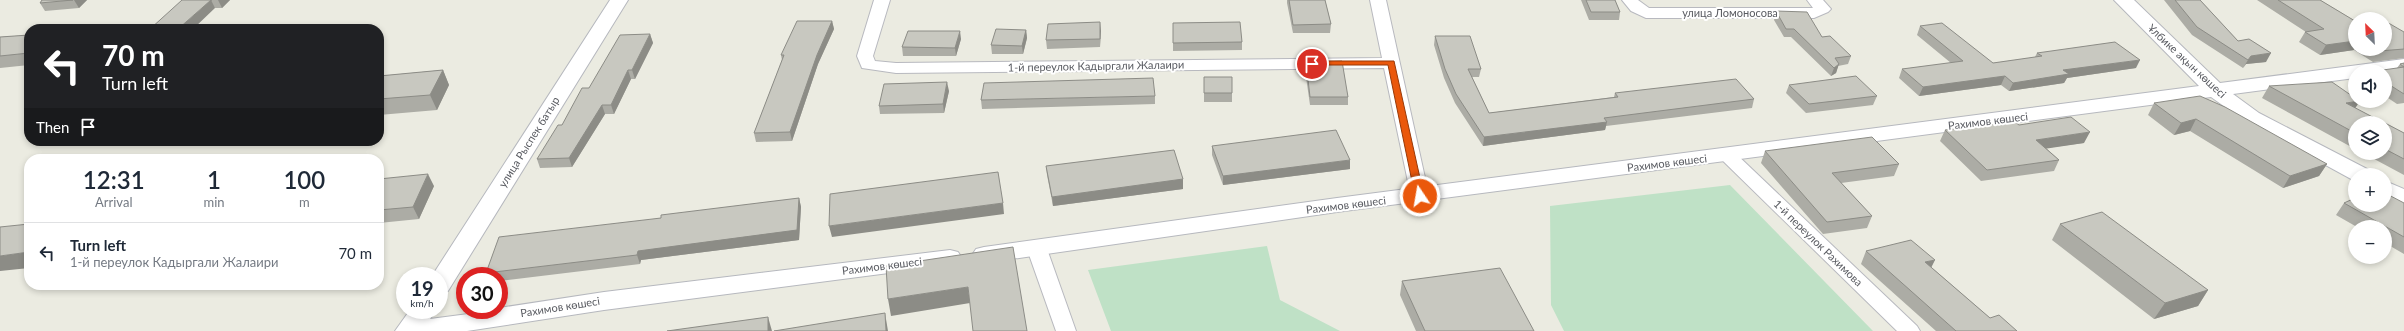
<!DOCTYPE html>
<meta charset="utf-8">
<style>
:root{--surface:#fff;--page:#f6f6f7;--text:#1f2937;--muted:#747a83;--line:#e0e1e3}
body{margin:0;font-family:Lato,sans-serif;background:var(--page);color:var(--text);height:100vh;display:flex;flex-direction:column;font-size:15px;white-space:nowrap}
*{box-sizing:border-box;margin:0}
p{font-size:13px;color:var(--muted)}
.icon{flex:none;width:22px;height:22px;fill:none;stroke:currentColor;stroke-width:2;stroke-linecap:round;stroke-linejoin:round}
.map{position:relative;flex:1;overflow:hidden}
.drawer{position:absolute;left:24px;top:154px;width:360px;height:136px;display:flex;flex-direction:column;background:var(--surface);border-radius:16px;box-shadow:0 2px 6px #0003}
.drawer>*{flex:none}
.hud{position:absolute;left:24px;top:24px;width:360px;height:122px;border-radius:16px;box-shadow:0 2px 6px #0003;background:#202124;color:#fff;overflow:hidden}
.needle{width:26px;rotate:336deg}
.controls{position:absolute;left:2348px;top:12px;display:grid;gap:8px}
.controls a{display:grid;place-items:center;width:44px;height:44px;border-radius:50%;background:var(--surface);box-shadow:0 2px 6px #0003;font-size:20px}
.speed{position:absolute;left:396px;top:267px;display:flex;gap:8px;font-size:20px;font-weight:700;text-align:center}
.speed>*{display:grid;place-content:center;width:52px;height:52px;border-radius:50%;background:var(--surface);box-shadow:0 2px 6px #0003;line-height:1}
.speed small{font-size:10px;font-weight:400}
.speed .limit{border:6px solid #d22;background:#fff;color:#111}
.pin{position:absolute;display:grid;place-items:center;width:34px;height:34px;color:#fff;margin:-17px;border:2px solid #fff;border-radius:50%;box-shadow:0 1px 4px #0007}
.me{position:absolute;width:44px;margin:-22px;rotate:348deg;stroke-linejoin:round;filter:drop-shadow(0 0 3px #0008)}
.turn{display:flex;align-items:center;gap:14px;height:84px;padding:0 12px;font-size:18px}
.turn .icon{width:52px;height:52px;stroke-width:2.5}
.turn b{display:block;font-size:28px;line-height:34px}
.then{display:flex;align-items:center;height:38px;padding:0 12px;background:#0003;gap:8px;font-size:15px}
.eta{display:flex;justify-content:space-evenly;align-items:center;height:68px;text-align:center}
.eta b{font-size:24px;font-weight:600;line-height:28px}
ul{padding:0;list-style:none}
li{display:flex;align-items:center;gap:12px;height:60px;padding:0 12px;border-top:1px solid var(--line)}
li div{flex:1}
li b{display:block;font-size:15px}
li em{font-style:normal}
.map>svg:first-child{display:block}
.green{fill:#bfe1c6}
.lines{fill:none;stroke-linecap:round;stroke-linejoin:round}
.street-casing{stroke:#b8b9bf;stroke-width:2}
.secondary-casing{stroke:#b6b8be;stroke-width:2}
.street{fill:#fff;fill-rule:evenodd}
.secondary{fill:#fff;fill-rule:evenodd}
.wall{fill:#acaca5}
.shaded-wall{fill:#8c8c86}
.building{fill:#c8c8c0;stroke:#8c8c86}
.route{fill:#ea580c;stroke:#983908}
.labels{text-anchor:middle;stroke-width:4;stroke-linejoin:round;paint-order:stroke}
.street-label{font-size:11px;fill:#595b61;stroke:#fff}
</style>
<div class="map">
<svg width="2404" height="331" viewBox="0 0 2404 331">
<rect width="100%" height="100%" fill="#ebebe1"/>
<path class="green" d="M1730,185L1873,331H1564L1551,305L1550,206Z
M1267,246L1280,300L1340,331H1111L1088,270Z"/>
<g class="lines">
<g class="street-casing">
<path id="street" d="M874,0H890L873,56L875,61L896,63L1382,58L1370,0H1386L1429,196L1427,200L1420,202L1413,200L1411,196L1384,68L896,73L862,68L857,56Z
M1622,0H1638L1649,8H1813L1807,0H1823L1831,9L1828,12L1814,18H1646L1631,11Z
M1727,150L1733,151L1917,326L1920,331H1897L1721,159L1718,155L1721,151Z
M1037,243L1044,244L1047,249L1076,331H1056L1027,249L1030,244Z"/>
</g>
<g class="secondary-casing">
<path id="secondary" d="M610,0H628L448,291L439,293V276H432Z
M2114,0H2134L2220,83L2404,59V71L2385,74V71H2355V78L2233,94L2259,113L2369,170L2372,175H2355V180H2353L2245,121L2211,97L1337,212L984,263L976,261L972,255L976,249L984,247L1337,198L2199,86Z
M2385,181L2404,189V205L2385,197Z
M950,250L958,252L962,258L958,264L604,310L467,331H395L410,310H436L430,319L499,310V308L604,292Z"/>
</g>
<use href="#street" class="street"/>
<use href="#secondary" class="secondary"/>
</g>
<path class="wall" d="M42,0H87L79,8L45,11L40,3Z
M182,0H230L222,8H215Z
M1287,0H1325L1331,24L1330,33H1293L1287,3Z
M1581,0H1615L1620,12L1619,20H1589Z
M2164,0H2200L2238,41L2266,62L2246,64L2243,68L2192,35Z
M2257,0H2320L2355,21V49H2385L2404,32V58L2373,62L2354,50L2320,55L2299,42L2305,32H2306Z
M1776,11L1822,37L1851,56L1848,64L1838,66L1836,73L1831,76L1791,37H1784L1774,20Z
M832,21L834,29L818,64L792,141L756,142L754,133L782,60L781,55Z
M1100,22V47L1047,49L1046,40Z
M1173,23L1242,42V50L1173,51Z
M1920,26L1993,63L2035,57L2037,53L2136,68L2067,78L2064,83L2009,91L2001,85L1919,96L1899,78L1902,69L1951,63L1917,35Z
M1026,30L1027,38L1023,54H992L991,45Z
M650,34L653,43L635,79H631L614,114H605L572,167L540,168L537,159L589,88Z
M29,35V65L0,68V37Z
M1435,36L1481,69L1479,77H1472L1489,113L1614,97L1615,93L1754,99L1752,108L1606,126L1605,130L1483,146L1455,103L1444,78L1434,45Z
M961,39L956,56H903L902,47Z
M1306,62L1348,97V105H1310L1305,70Z
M2404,63V103L2397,104L2385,96V71L2397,68L2400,64Z
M443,70L449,85L437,110L379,115V76Z
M1204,77L1232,93V102H1204Z
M1789,85L1877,96L1873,105L1806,113L1786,93Z
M2269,86L2355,108V149L2262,98Z
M949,91L944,113L880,114L879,106Z
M1155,96V104L982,109L981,100Z
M2154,103L2327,164L2319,176L2283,188L2190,131L2174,135L2148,115Z
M2385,123L2404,133V175L2363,153H2385Z
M1945,130L2084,143L2046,148L2059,160L2054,171L1981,181L1940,141Z
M246,141H269L247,143Z
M1212,146L1350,169L1223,185L1212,155Z
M1765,151L1899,164L1894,176L1841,183L1872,216L1867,228L1823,234L1761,163Z
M1046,166L1183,179V189L1053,206L1047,175Z
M379,179L434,186L419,219L379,223Z
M799,198L801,207L799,240L641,260L640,264L499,281V276H488L486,273L661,218Z
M2344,203H2404V254L2385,243V227H2357L2336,215Z
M2060,224L2208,290L2198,306L2154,319L2052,240Z
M1866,251L1931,267L1990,318L2017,331H1936L1861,264Z
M1402,281L1534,331H1416L1400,295Z"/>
<path class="shaded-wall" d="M74,0H87L79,8Z
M211,0L215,8L193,29H178Z
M218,0H230L222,8Z
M832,21L834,29L818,64L792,141L790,132L817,55Z
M1100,22L1101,31L1100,47Z
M1026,30L1027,38L1023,54L1022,46Z
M960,31L961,39L956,56L955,48Z
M650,34L653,43L635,79L632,70Z
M2355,41V48L2354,50L2320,55L2326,45Z
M2271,53L2266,62L2246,64L2243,68L2248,60L2251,56Z
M2140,60L2136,68L2067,78L2064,83L2009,91L2013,83L2063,70Z
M1839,64L1836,73L1831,76L1834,68Z
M443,70L449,85L437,110L430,95Z
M628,70L631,79L614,114L611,105Z
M2005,76L2001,85L1919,96L1923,87Z
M947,82L949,91L944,113L943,104Z
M2360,101L2352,113L2346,103Z
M602,105L605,114L572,167L569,158Z
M2196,119L2190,131L2174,135L2181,123Z
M1607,122L1605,130L1483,146L1484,137Z
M2090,132L2084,143L2030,151L2036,140Z
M1350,160V169L1223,185V176Z
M2327,164L2319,176L2283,188L2290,176Z
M428,174L434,186L419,219L413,207Z
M1183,179V189L1053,206L1052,197Z
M799,198L801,207L799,240L641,260L640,264L637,255L638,251Z
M1003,203L1004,214L832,237L829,226Z
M29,252V268L0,271V256Z
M1935,260L1929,272L1925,262Z
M968,287L970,303L891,316L888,299Z
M2208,290L2198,306L2154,319L2165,303Z
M885,313L888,331H886Z
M768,317L772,331H768Z"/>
<path class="building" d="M42,0H73L40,3Z
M182,0H212H211L178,29H150Z
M1289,0H1325L1331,24L1293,25Z
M1586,0H1615L1620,12H1591Z
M2175,0H2200L2238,41L2249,39L2271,53L2251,56L2248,60L2197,27Z
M2278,0H2320L2355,21V41L2326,45L2305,32L2324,29Z
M1776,11L1807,12L1822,37L1830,36L1851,56L1835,58L1839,64L1834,68L1794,29H1786Z
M797,21H832L817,55L790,132L754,133L784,55H781Z
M2385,21L2404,32V49L2379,51L2375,49H2385Z
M1100,22V39L1046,40L1048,24Z
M1240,22L1242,42L1173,43V23Z
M1942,23L1993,63L2042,56L2037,53L2115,42L2140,60L2063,70L2069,74L2013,83L2005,76L1923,87L1902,69L1963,61L1920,26Z
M996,29L1026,30L1022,46L991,45Z
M908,31H960L955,48L902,47Z
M650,34L632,70H628L611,105H602L569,158L537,159L558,125H562L582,88H589L620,35Z
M29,35V53L0,56V37Z
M1435,36H1470L1481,69H1468L1489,113L1618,97L1615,93L1736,79L1754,99L1604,118L1607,122L1484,137L1456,94L1445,69Z
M1342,61L1348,97H1310L1306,62Z
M2404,63V67L2400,64Z
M2404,67V94L2385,82V71H2376Z
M443,70L430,95L379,99V76Z
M1856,76L1877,96L1809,104L1789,85Z
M1204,77H1232V93H1204Z
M1153,78L1155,96L981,100L984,83Z
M947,82L943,104L879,106L884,84Z
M2332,82L2355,98V101H2360L2346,103L2384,123H2355V133L2269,86Z
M2200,96L2225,107L2327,164L2290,176L2196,119L2181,123L2154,103Z
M2071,117L2090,132L2036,140L2059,160L1987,170L1945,130L2015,122L2019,125Z
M2385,123L2404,133V159L2385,149Z
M1336,130L1350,160L1223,176L1212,146Z
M1872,137L1899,164L1832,173L1872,216L1827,222L1765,151Z
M1174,150L1183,179L1052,197L1046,166Z
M998,172L1003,203L829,226L830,194Z
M428,174L413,207L379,210V179Z
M2385,193L2404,203V237L2344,203L2355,198V205H2385Z
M799,198L797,230L638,251L637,255L486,273L499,237L661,218V215Z
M2102,212L2208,290L2165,303L2060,224Z
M29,224V252L0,256V227Z
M1911,240L1935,260L1925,262L1990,318L1999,315L2017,331H1956L1866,251Z
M1013,247L1027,331H973L968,287L888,299L886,266Z
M1500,268L1534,331H1425L1402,281Z
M885,313L886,331H774Z
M768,317V331H667Z"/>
<path class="route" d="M1312,61H1394L1424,196L1423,198L1415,196L1388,65H1309L1307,64Z"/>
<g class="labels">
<g class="street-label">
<text x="1730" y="17">улица Ломоносова</text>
<text transform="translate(2187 61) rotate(43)" y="4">Ұлбике ақын көшесі</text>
<text transform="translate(1096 66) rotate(-1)" y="4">1-й переулок Кадыргали Жалаири</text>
<text transform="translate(1988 121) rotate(-7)" y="4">Рахимов көшесі</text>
<text transform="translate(529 142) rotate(-58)" y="4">улица Рыспек батыр</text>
<text transform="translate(1667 163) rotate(-7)" y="4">Рахимов көшесі</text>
<text transform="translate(1346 205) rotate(-7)" y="4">Рахимов көшесі</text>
<text transform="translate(1818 243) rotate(44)" y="4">1-й переулок Рахимова</text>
<text transform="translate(882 266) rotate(-7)" y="4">Рахимов көшесі</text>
<text transform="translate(560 307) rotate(-9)" y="4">Рахимов көшесі</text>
</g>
</g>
</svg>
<div class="controls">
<a><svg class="needle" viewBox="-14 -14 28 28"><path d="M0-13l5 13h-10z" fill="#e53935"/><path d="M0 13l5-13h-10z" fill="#747a83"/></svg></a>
<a><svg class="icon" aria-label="sound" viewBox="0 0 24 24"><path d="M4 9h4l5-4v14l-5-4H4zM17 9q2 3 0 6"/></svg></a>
<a><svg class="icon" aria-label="layers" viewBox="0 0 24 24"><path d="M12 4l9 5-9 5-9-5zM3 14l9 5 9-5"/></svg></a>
<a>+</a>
<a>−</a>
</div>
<div class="speed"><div>19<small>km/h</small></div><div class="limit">30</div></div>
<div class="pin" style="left:1312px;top:64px;background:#d93025"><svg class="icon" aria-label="arrive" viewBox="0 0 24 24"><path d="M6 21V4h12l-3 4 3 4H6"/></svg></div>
<svg class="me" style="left:1420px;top:196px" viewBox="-20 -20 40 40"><circle r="17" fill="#ea580c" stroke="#fff" stroke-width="3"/><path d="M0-11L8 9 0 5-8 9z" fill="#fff"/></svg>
<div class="hud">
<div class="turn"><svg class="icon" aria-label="left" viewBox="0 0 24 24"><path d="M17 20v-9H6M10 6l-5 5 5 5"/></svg><div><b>70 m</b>Turn left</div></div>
<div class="then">Then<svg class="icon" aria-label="arrive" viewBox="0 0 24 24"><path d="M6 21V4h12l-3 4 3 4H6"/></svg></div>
</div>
<section class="drawer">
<div class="eta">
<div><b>12:31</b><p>Arrival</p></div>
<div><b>1</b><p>min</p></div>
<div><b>100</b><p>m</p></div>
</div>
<ul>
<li><svg class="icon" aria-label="left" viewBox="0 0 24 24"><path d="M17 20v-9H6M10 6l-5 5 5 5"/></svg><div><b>Turn left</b><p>1-й переулок Кадыргали Жалаири</p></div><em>70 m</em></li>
</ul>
</section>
</div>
